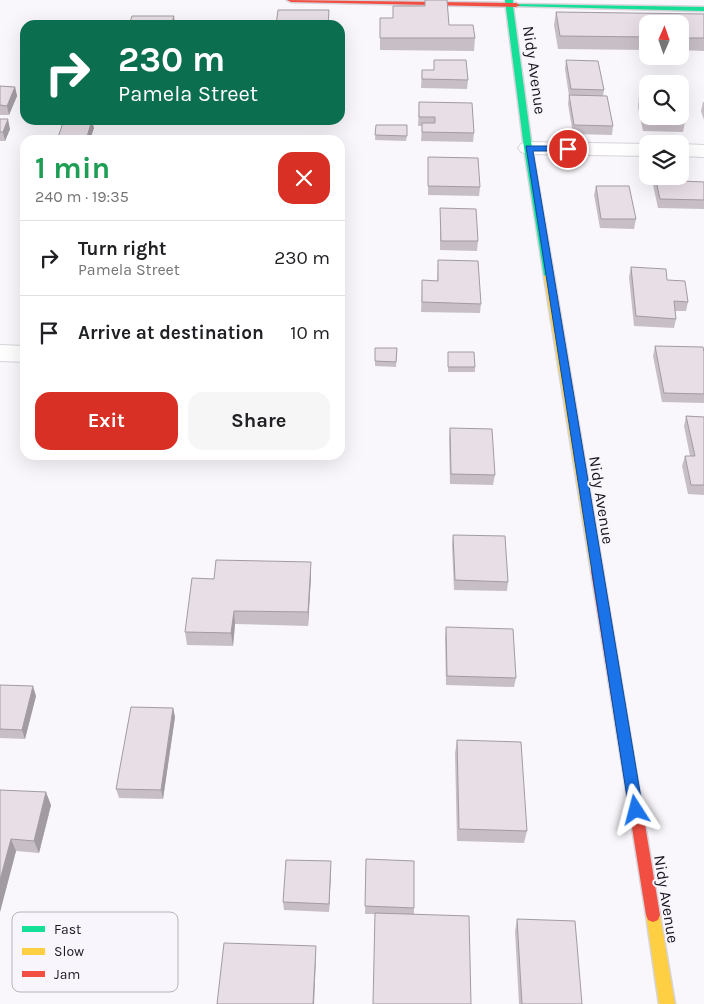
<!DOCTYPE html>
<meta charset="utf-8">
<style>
:root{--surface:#fff;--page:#f6f6f6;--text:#202124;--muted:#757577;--line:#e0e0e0;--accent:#d93025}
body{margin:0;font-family:Karla,sans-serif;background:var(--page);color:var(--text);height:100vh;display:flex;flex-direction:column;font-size:19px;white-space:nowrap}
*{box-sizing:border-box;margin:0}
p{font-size:16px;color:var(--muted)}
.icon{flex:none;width:28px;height:28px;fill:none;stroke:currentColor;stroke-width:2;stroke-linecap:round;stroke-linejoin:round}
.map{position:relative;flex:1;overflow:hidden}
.panel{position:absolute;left:20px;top:135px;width:325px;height:325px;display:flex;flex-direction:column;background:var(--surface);border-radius:15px;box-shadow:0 5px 20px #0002}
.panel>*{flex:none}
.banner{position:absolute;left:20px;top:20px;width:325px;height:105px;border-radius:15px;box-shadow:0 5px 20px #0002;background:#0b6e4f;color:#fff;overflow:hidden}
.needle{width:32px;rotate:2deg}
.tools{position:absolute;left:639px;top:15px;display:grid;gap:10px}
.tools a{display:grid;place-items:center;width:50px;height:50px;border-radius:10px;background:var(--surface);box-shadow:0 5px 20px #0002;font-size:25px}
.pin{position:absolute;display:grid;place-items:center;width:42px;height:42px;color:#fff;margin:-21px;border:2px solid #fff;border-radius:50%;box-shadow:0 1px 5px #0007}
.me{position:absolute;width:55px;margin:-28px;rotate:351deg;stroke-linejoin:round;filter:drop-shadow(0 0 4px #0008)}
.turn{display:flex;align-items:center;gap:18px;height:105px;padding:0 15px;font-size:22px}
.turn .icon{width:65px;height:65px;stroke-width:2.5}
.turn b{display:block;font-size:35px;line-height:42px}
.round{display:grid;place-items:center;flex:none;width:52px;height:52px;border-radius:15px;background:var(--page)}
.summary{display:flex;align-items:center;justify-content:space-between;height:85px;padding:0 15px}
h1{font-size:30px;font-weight:700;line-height:38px;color:#1e9e55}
.cta{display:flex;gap:10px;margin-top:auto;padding:10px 15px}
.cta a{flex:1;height:58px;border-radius:15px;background:var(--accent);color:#fff;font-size:20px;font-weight:700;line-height:58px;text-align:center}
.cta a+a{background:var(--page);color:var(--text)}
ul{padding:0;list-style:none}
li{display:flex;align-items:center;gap:15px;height:75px;padding:0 15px;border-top:1px solid var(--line)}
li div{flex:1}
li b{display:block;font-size:19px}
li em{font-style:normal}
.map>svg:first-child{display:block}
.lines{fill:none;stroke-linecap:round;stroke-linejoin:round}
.street-casing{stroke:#d6d4db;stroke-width:2}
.fast-casing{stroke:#d6d4db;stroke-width:3}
.slow-casing{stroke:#d6d4db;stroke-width:3}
.jam-casing{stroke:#d6d4db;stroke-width:3}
.street{fill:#fefefe;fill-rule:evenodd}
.fast{fill:#16e098;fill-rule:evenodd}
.slow{fill:#ffcf43;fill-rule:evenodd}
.jam{fill:#f24e42;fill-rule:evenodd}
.wall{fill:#c8bfc6}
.shaded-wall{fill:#a29ba1}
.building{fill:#e8dee6;stroke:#a29ba1}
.route{fill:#1a73e8;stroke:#114b97}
.labels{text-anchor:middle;stroke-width:4;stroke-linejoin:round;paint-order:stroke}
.street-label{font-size:16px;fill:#1c1822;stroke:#f8f6fc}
.key{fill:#f8f6fc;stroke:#b6b3bb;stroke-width:1}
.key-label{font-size:14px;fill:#1c1822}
</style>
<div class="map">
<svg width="704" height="1004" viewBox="0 0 704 1004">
<rect width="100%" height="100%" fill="#f9f7fb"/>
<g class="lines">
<g class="street-casing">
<path id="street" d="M528,142L648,144V156L528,154L521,152L518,148L521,144Z
M680,144L704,145V157L680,156Z
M0,345L25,346V362L0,361Z"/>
</g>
<g class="fast-casing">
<path id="fast" d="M505,0H513V4L704,7V11L513,6L532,148L554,276L549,279L544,276L524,148Z"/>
</g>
<g class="slow-casing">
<path id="slow" d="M549,273L554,276L603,571L601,574H593L591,571L544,276Z
M653,908L658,910L660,915L675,1004H659L646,915L648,910Z"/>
</g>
<g class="jam-casing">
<path id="jam" d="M287,0L516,3L520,5L516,7L291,2Z
M597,566L601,568L603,571L660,915L658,920L653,922L648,920L646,915L591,571L593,568Z"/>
</g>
<use href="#street" class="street"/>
<use href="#fast" class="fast"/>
<use href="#slow" class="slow"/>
<use href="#jam" class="jam"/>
</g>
<path class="wall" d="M425,0L449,25L475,38L474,51L380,50V18H393V6H425Z
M556,12L704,14V51L680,50V24H648V50L558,49L554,25Z
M434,60L468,80L467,89L421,88L422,70H434Z
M566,60L604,90L603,96L613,126L612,135L573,134L568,104L569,96L565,69Z
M0,86L15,87L17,96L9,115H0Z
M639,98L685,122L683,132L643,131L638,107Z
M419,102L474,133L473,142L421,141L422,126H418Z
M703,102H704V120L701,111Z
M0,119L10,129L5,141H0Z
M376,125L407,136L406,141L375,140Z
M428,157L480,187L479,196L428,195Z
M653,176H680L681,181L704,182V209L658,208L652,180Z
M596,186L636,219L634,229L600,228L594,195Z
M440,208L478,241L477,251L440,250Z
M438,260L481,304L480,313L421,312L422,280L437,281Z
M631,267L688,302L686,311H675L676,319L674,328L634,326L629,277Z
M655,346L704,352V403L662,402L653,356Z
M375,348H397L396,367L375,366Z
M448,352L475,367V372H448Z
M686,416L704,417V495L688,494L682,466L685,456H690L684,426Z
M450,428L495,475L493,485L450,484L449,437Z
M453,535L508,582L507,591L454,590L452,545Z
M311,576L308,626L235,624L233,646L187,645L185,632L214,579Z
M446,627L516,678L514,687L446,685L445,637Z
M0,685L36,696L25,739L0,738Z
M173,708L175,717L163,799L119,798L116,789Z
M457,740L527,831L524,843L457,841L455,753Z
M0,790L51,805L39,853L16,851L0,912Z
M366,859L414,908V914H365Z
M331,870L329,912L284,910L283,902Z
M517,919L582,1004H519L515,931Z"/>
<path class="shaded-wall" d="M174,16L175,25H171Z
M15,87L17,96L9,115L7,106Z
M8,119L10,129L5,141L3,132Z
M92,120L94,128L90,140H86Z
M311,562V576L308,626V612Z
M234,611L235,624L233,646L231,633Z
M33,686L36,696L25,739L22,730Z
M173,708L175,717L163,799L161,790Z
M46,792L51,805L39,853L34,841Z
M11,839L16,851L0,912V880Z
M331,861V870L329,912V904Z
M316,946V957L314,1004H313Z"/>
<path class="building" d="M425,0H447L449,25H473L475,38H380V18H393V6H425Z
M278,10H329L328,25H276Z
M556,12L704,14V38H680V24H648V37L560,36Z
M132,16H174L171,25H129Z
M434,60H466L468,80L422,79V70H434Z
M566,60L598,61L604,90L571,89Z
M0,86L15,87L7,106L0,105Z
M569,95L607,96L613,126L574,125Z
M639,98H648V116H680V103L685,122H645Z
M419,102L472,103L474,133L422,132V123H435V117H419Z
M0,119H8L3,132H0Z
M64,120H92L86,140H57Z
M376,125H407V136L375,135Z
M428,157L478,158L480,187L428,186Z
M655,176H680L681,181L704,182V200L660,199Z
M596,186H629L636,219H601Z
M440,208L476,209L478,241H441Z
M438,260L478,261L481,304L422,302V280L438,281Z
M631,267L666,269L667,280L685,281L688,302L674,301L676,319L636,316Z
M655,346L703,347L704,352V394L664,393Z
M375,348H397L396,362L375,361Z
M448,352H474L475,367H448Z
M686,416L704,417V485H691L685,456H695Z
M450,428L492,429L495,475L451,474Z
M453,535L505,536L508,582L455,580Z
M216,560L311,562L308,612L234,611L231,633L185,632L192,578L214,579Z
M446,627L513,629L516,678L447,676Z
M0,685L33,686L22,730L0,729Z
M131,707L173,708L161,790L116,789Z
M457,740L521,742L527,831L459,829Z
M0,790L46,792L34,841L11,839L0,880Z
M366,859L414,861V908L365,906Z
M286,860L331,861L329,904L283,902Z
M375,913L469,916L471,1004H373Z
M517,919L575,921L582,1004H522Z
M224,943L316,946L313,1004H217Z"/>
<path class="route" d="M526,146H568L572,149L568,151H533L643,810L641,814L636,816L631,814L629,810Z"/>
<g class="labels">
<g class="street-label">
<text transform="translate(535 70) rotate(82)" y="6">Nidy Avenue</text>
<text transform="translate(602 500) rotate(81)" y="6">Nidy Avenue</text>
<text transform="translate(667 899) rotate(81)" y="6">Nidy Avenue</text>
</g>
</g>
<rect x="12" y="912" width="166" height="80" rx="8" class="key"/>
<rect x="22" y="926" width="23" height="6" fill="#16e098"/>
<rect x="22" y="948" width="23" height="7" fill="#ffcf43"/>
<rect x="22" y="971" width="23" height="6" fill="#f24e42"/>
<g class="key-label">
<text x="54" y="934">Fast</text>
<text x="54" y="956">Slow</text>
<text x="54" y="979">Jam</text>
</g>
</svg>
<div class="tools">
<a><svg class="needle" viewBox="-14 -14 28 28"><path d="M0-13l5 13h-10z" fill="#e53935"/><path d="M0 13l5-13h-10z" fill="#757577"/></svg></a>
<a><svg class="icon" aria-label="search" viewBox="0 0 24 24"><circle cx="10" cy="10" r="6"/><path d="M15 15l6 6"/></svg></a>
<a><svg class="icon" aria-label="layers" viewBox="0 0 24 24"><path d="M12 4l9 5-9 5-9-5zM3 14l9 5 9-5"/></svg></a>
</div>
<div class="pin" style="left:568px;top:149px;background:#d93025"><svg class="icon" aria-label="arrive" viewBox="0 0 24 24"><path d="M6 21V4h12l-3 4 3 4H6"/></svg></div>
<svg class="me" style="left:636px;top:810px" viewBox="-20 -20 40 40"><path d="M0-17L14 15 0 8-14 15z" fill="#1a73e8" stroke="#fff" stroke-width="4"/></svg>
<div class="banner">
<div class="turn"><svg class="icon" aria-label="right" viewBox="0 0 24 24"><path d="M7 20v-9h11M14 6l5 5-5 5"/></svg><div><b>230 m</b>Pamela Street</div></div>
</div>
<section class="panel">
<div class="summary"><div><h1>1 min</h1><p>240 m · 19:35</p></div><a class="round" style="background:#d93025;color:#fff"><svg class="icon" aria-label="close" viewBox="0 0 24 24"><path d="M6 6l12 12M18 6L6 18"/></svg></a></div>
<ul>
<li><svg class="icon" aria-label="right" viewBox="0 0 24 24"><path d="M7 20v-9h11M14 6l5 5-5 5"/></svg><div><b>Turn right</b><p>Pamela Street</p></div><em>230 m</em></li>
<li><svg class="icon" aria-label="arrive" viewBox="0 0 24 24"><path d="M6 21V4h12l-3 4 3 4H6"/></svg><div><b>Arrive at destination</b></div><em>10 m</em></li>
</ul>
<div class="cta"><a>Exit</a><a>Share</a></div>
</section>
</div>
